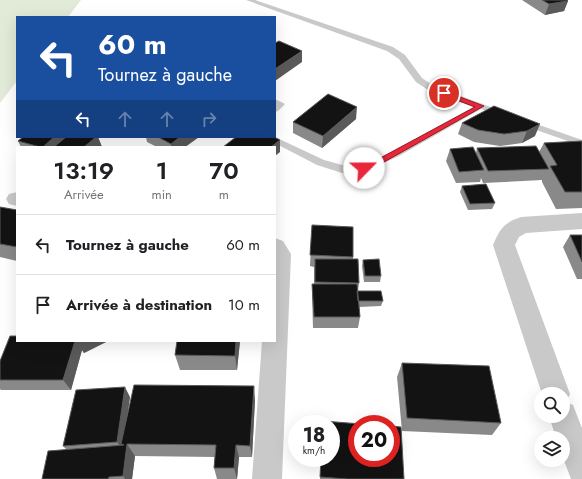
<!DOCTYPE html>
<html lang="fr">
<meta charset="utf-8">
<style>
:root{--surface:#fff;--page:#f6f6f6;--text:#202124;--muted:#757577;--line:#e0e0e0}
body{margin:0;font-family:Jost,sans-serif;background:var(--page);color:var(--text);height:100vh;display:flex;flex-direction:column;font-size:15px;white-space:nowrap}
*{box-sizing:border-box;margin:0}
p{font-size:13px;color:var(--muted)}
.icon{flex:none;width:22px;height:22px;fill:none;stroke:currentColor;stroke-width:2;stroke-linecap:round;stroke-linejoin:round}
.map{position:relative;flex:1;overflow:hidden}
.drawer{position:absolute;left:16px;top:146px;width:260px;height:196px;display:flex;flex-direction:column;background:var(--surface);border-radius:0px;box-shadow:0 4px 16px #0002}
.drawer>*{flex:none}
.banner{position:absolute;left:16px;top:16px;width:260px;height:122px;border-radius:0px;box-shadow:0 4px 16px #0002;background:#1a4fa0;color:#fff;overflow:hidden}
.buttons{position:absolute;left:534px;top:387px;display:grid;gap:8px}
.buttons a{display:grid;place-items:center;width:36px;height:36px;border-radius:50%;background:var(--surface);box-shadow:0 4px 16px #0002;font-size:20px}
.speed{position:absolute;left:288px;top:415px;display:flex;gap:8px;font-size:20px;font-weight:700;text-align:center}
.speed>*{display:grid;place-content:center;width:52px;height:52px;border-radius:50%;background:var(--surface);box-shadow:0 4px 16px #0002;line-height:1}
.speed small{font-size:10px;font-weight:400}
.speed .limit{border:6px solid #d22;background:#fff;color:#111}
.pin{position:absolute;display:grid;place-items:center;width:34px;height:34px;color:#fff;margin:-17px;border:2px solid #fff;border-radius:50%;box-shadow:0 1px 4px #0007}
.me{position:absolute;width:44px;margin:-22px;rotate:67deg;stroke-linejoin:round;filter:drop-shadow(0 0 3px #0008)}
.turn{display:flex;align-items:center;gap:14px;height:84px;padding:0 16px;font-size:18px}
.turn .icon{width:52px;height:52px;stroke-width:2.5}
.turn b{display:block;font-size:28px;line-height:34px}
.lanes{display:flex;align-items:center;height:38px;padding:0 16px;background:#0003;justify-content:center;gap:20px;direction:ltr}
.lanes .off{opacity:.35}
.eta{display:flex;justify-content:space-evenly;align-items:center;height:68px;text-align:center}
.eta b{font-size:24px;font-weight:600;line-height:28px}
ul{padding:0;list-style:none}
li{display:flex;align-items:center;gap:12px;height:60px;padding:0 16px;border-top:1px solid var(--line)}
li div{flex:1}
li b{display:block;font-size:15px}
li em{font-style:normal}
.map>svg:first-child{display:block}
.green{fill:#e2ead8}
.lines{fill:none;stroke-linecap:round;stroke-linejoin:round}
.lane{fill:#c9c9c9;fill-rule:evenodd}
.street{fill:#c9c9c9;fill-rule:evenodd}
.wall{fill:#898989}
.shaded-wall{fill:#5a5a5a}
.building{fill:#131313;stroke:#5a5a5a}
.route{fill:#e9273a;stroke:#971926}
</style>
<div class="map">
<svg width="582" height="479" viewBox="0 0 582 479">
<rect width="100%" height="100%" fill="#fff"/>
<path class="green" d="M0,0H81L68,17H17V81L0,103Z"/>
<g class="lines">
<path class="lane" d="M246,0H255L393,47L405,55L422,78L434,86L504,112L505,114L501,117L481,109L399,156L366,171L353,174L342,173L317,165L263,137H275L324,160L353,168L374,161L392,152L473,107L428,90L416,82L399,59L387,51Z
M275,99L285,104L278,111L275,112Z
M525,120L582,140V146L522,125L521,123Z"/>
<path class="street" d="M17,192V206L9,204L6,199L9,194Z
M582,213V229L526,233L519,237L515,245L570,394L566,402L573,405L582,428V479H571L563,458V438H556L549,416H563V394H542L493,245C500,229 503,223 521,217Z
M275,238L283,241L291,254L282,479H252L262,341H275Z"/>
</g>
<path class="wall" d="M522,0H567L568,1L564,11L545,15Z
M494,106L535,136L522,143L500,146L474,142L458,134L462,123Z
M356,119L322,148L293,133V122Z
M23,137H98L102,147H21L18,141Z
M146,137H199L185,147H157L147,142Z
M582,141V208L556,209L542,182V180L483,183L481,178L480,182L456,183L446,161L450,149L476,153L477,148L539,152L544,143Z
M462,186L495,203L492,209L468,210L460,192Z
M0,207L17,210V261L0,257Z
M312,225L353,257V259L359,283L358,291L383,301L381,306L359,307L360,317L358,328H313L312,295V284H314V267L310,266Z
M570,235H582V279H577L563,247Z
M363,260L381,276L380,282H364L362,266Z
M17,341H108L84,353L82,350L71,390H1L0,389V361Z
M177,341H240L237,370H180L175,355Z
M402,363L501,423L492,435L402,431L397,377Z
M130,397L127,417L255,400L252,457H239L237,479H217L214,468L215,457L135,456L132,479H42L66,449L63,446Z
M321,458H331L404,479H320Z"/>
<path class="shaded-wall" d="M568,1L564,11L545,15L549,4Z
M302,51V62L275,81V69Z
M357,107L356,119L322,148L323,136Z
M540,124L535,136L522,143L527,131Z
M54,137H72L61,147H43Z
M96,137H98L102,147H84Z
M180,137H199L185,147H171V144Z
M280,140V152L275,156V147H271Z
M75,341H108L84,353L82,350L71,390L63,380Z
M236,341H240L237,370L235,356Z
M254,386L255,400L252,457L250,446Z
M125,387L130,397L123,445L121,444L123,447V451L117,442Z
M127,444L135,456L132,479H125L123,476Z
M236,445L239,457L237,479L234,468Z"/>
<path class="building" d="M542,0H567L568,1L549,4Z
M279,41L302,51L275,69V43Z
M328,94L357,107L323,136L293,122Z
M494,106L540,124L527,131L504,134L478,130L462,123Z
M23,137H54L43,147H40L18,141Z
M66,137H96L84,147H54Z
M158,137H180L171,144Z
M236,137H274L280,140L271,147H223Z
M582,141V192H565L550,166L557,165L544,143Z
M536,146L549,169L488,171L477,148Z
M473,147L484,170L459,172L450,149Z
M486,184L495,203L470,204L462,186Z
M0,207L17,210V247L0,244Z
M312,225L353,227V257L310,255Z
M570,235H582V262Z
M315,259H358L359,283L315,282Z
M379,259L381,276H365L363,260Z
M312,284H357L360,317H314Z
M357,291H381L383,301H358Z
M10,336H17V341H75L63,380H0V361Z
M177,341H236L235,356L175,355Z
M402,363L489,366L501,423L407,418Z
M134,385L254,386L250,446L236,445L234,468H214L216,445L127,444L123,476L109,477L108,479H42L48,451L124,445L121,444Z
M125,387L117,442L63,446L76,390Z
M323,421L361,424H357V458H391V426L401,427L404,479H348L320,477L321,458H331V424H323Z"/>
<path class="route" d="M444,91L484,106L377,166L364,170H361V166L371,163L475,107L441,94V92Z"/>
</svg>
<div class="buttons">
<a><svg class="icon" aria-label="search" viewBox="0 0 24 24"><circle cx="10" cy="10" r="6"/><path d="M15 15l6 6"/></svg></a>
<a><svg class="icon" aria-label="layers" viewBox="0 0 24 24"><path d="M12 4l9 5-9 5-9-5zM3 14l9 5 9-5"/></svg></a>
</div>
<div class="speed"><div>18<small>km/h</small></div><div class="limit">20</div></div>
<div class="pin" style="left:444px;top:93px;background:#d93025"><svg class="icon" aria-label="arrive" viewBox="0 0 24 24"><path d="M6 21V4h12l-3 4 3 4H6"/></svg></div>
<svg class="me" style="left:364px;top:168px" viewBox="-20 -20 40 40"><circle r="19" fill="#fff"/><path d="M0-13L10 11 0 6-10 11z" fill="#e9273a"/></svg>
<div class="banner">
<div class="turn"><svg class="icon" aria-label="left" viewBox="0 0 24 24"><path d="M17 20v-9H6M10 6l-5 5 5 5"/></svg><div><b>60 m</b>Tournez à gauche</div></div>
<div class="lanes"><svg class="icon" aria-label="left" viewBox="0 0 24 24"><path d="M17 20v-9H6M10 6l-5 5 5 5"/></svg><svg class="icon off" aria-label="ahead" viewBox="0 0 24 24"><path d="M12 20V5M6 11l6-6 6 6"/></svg><svg class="icon off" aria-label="ahead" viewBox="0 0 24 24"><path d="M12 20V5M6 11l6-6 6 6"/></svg><svg class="icon off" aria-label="right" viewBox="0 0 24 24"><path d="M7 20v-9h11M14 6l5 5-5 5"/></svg></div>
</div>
<section class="drawer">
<div class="eta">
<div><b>13:19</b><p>Arrivée</p></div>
<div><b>1</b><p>min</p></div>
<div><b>70</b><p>m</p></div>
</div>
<ul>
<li><svg class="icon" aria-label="left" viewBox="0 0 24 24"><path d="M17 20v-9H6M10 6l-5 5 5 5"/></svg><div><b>Tournez à gauche</b></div><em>60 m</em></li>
<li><svg class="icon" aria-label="arrive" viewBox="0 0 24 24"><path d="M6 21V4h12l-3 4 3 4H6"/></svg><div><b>Arrivée à destination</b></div><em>10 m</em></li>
</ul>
</section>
</div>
